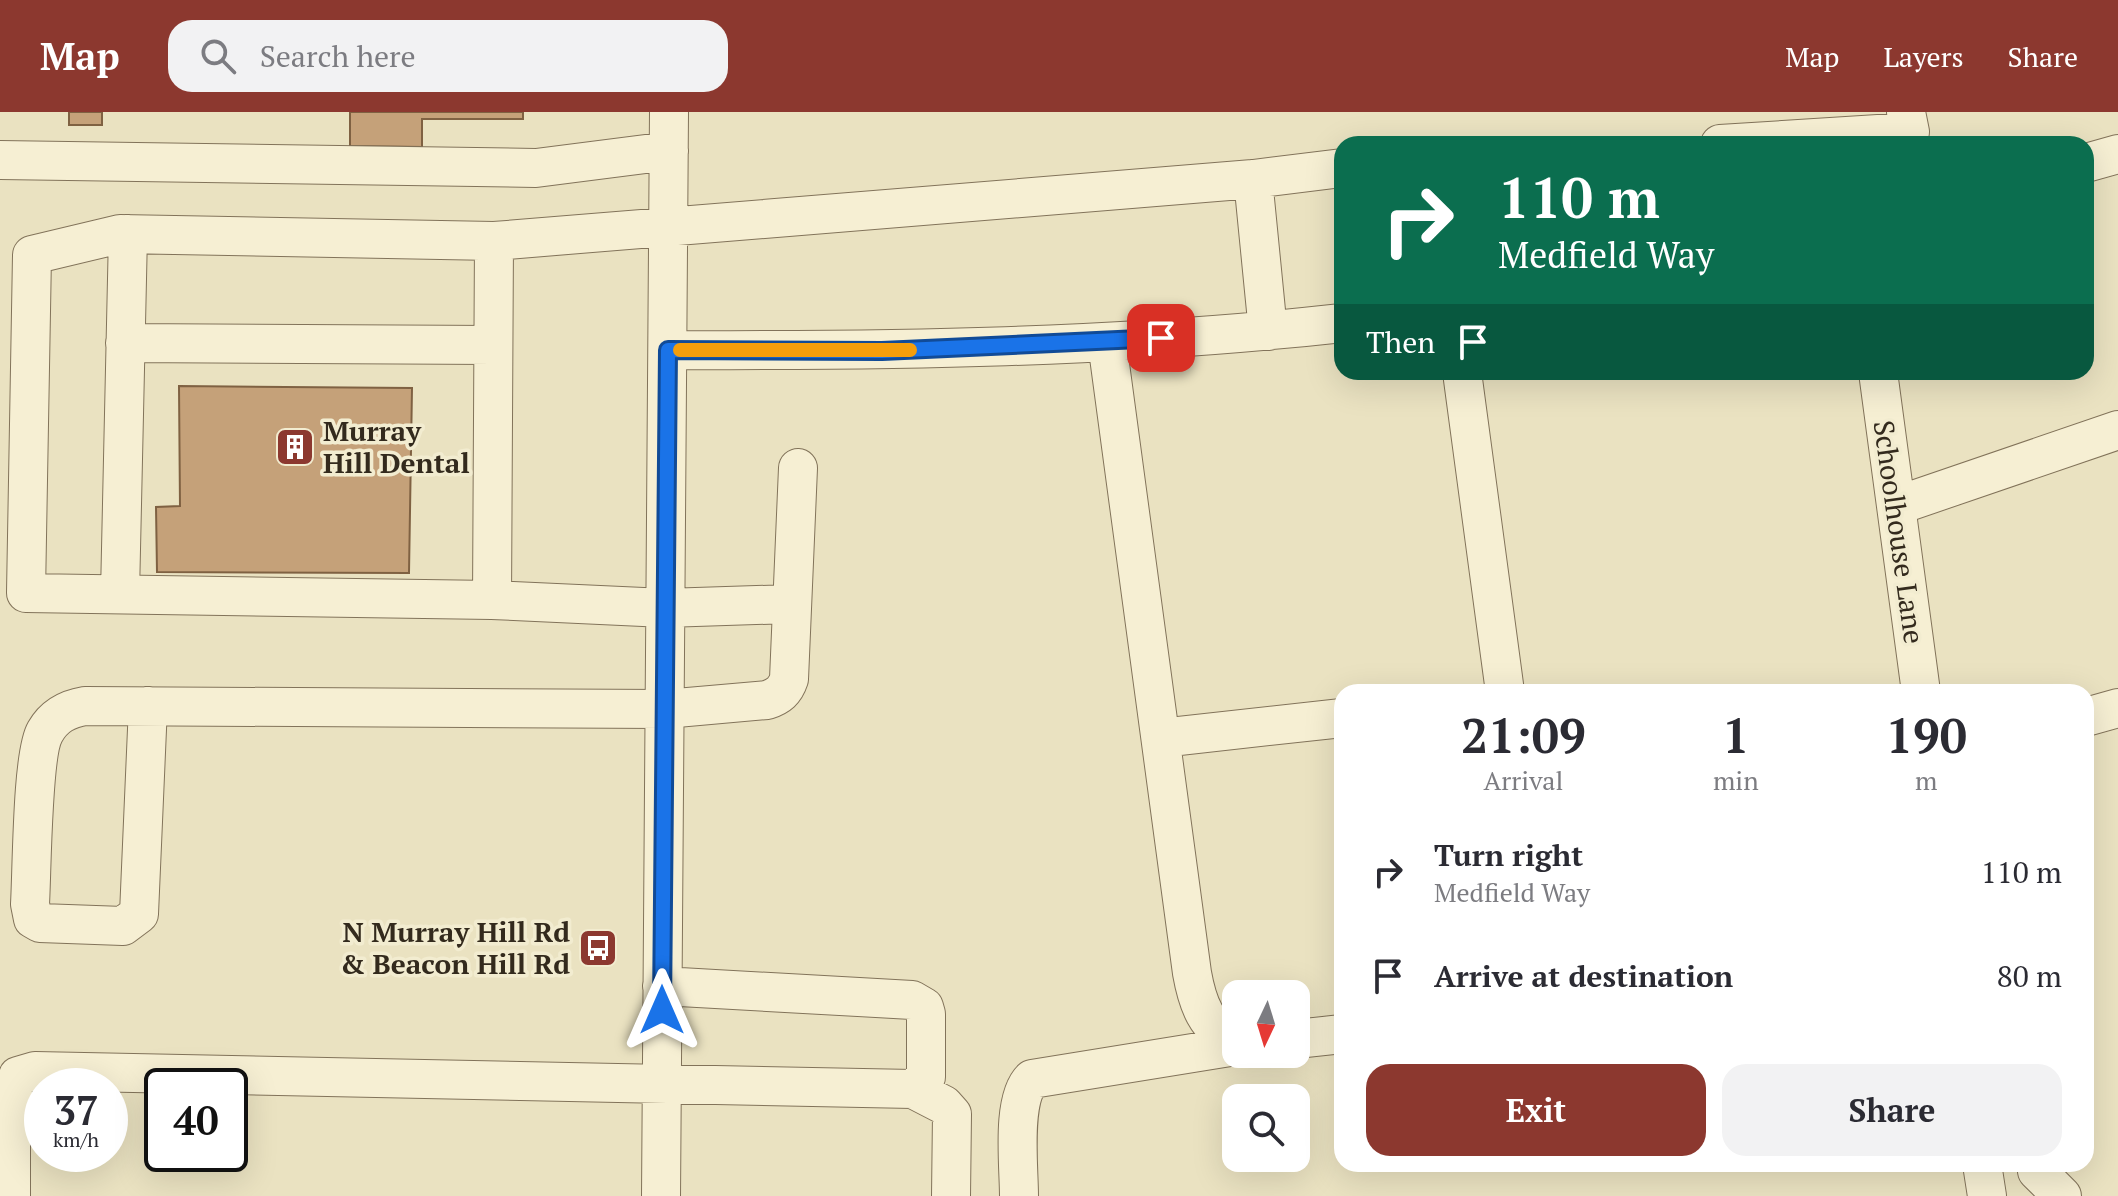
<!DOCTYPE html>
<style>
:root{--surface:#fff;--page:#f2f2f3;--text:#2b2b33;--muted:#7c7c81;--accent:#8c382f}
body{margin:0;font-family:"PT Serif",serif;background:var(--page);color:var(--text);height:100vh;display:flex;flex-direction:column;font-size:30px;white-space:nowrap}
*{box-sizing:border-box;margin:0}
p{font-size:26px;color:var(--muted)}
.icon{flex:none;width:44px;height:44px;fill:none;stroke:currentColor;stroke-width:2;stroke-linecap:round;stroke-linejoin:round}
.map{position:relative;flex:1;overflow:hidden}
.drawer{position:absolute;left:1334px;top:572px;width:760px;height:488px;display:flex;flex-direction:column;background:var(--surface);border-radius:24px;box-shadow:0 8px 32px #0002}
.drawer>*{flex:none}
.top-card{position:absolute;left:1334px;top:24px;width:760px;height:244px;border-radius:24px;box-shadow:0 8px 32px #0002;background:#0b6e4f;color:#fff;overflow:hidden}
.needle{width:52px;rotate:184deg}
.controls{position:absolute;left:1222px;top:868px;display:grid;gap:16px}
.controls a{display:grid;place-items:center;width:88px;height:88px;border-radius:16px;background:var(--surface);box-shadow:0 8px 32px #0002;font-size:40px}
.speed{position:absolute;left:24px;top:956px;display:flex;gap:16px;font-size:40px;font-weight:700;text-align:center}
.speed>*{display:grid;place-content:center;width:104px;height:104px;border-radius:50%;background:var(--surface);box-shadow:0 8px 32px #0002;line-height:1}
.speed small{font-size:20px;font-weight:400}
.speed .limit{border:4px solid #111;border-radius:12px;background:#fff;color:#111}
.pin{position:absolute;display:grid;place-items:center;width:68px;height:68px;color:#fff;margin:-34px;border-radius:16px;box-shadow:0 4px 12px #0006}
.me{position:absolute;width:88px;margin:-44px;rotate:0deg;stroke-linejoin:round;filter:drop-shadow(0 0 6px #0008)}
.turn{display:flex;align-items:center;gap:28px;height:168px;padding:0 32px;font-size:36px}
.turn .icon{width:104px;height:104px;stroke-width:2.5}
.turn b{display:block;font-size:56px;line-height:68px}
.then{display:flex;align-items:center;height:76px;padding:0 32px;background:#0003;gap:16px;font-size:30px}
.eta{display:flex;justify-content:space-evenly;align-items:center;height:136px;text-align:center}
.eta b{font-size:48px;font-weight:600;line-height:56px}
.cta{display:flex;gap:16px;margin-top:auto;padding:16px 32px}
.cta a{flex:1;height:92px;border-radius:24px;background:var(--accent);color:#fff;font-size:32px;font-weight:600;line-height:92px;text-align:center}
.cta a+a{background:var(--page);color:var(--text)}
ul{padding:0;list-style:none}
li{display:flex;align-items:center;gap:24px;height:104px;padding:0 32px}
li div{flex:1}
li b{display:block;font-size:30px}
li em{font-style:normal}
header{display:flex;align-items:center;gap:48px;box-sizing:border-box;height:112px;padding:0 40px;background:var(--accent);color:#fff}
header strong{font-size:38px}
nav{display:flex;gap:44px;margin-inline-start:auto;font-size:28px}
.search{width:560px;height:72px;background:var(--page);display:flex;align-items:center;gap:20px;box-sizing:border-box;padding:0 28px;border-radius:24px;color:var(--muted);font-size:30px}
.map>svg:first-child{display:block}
.building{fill:#c5a179;stroke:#7f6142;stroke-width:2}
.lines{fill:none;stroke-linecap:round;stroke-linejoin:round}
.minor-casing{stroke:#82735a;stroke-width:40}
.minor{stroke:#f6efd3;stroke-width:38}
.route-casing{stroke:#114b97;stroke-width:20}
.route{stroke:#1a73e8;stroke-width:14}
.slow{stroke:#f59e0b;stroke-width:14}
.labels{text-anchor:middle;stroke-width:7;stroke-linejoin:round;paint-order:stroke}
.poi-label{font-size:28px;font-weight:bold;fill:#332a1d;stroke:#f2ecd0;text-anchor:start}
.street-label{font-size:28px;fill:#332a1d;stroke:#f2ecd0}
</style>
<header>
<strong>Map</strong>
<div class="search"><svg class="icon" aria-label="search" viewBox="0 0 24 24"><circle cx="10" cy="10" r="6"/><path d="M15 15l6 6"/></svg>Search here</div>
<nav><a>Map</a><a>Layers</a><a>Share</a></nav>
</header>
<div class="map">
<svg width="2118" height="1084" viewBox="0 0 2118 1084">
<rect width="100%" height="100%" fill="#eae2c1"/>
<path class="building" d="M69,0H102V13H69Z
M350,0H523V7H422V35L350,34Z
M179,274L412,276L409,461L157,460L156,395L180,394Z"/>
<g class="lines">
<g class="minor-casing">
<path id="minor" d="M1720,32L1910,20L1906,0
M0,48L536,56L669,39
M2086,51L2118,42
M1253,67L1268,219
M1107,230L1192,861C1197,889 1206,919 1236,928
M125,231L493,233
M668,238C893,239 1118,236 1342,211
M1462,260L1505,580
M1878,260L1921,580
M1896,394L2118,318
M120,482L128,122
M492,488L26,481L32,143L120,122L494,129
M791,492L665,496L492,488L494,129L1253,67L1342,56
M148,594L139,802L123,814L40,811L33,807L30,792C32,759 32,642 45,620C54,604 67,597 85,594L665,597L767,588C779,584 785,579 789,567L798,356
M2086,605L2118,596
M1161,626L1342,606
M1296,927L1342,922
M913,977L944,993L952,1002L951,1084
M1982,1052L1987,1084
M2036,1052L2037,1059L2062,1084
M11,1084V984L18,964L35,959L913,977L926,965V902L924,895L912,888L662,874
M661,1084L669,0
M1019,1084C1019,1054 1011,987 1032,967L1236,934"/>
</g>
<use href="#minor" class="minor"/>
</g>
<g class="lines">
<g class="route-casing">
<path id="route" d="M662,898L668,238L882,239L1161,226"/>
</g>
<use href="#route" class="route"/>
<path class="slow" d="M680,238H910"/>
</g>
<defs>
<g id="building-square" transform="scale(2)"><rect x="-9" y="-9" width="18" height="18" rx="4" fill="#8c382f" stroke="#f2ecd0"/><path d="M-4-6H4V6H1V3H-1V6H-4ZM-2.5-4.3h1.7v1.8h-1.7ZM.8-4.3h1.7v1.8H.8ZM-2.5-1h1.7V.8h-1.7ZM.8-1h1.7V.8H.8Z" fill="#fff"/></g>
<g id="bus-square" transform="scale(2)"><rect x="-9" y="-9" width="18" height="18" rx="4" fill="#8c382f" stroke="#f2ecd0"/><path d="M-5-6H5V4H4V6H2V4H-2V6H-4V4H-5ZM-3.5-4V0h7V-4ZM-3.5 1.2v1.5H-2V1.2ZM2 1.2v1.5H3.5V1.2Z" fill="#fff"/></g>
</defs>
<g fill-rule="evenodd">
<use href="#building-square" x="295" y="335"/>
<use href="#bus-square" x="598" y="836"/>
</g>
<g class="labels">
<g class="poi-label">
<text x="323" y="329">Murray<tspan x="323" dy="32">Hill Dental</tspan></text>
<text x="570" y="830" text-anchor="end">N Murray Hill Rd<tspan x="570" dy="32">&amp; Beacon Hill Rd</tspan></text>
</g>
<g class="street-label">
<text transform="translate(1899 420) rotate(82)" y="10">Schoolhouse Lane</text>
</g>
</g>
</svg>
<div class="controls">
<a><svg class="needle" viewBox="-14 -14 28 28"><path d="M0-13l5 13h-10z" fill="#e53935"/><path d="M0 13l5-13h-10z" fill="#7c7c81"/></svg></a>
<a><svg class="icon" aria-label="search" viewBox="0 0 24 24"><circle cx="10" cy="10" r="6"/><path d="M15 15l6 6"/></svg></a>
</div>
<div class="speed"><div>37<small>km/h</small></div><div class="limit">40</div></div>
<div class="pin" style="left:1161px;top:226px;background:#d93025"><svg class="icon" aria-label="arrive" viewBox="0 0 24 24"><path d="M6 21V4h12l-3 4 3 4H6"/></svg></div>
<svg class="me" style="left:662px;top:898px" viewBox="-20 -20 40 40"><path d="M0-17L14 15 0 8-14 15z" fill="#1a73e8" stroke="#fff" stroke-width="4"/></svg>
<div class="top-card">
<div class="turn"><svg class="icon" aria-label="right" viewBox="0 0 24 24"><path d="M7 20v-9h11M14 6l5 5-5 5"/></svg><div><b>110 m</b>Medfield Way</div></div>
<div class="then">Then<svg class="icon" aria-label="arrive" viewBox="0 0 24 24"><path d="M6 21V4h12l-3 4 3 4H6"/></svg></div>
</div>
<section class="drawer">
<div class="eta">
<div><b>21:09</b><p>Arrival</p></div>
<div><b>1</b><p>min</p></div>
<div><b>190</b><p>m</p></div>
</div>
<ul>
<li><svg class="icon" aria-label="right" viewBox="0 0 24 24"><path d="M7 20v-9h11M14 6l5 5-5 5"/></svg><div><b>Turn right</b><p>Medfield Way</p></div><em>110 m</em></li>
<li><svg class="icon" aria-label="arrive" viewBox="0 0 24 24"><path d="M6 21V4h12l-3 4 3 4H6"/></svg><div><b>Arrive at destination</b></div><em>80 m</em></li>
</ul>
<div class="cta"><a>Exit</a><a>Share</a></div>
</section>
</div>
